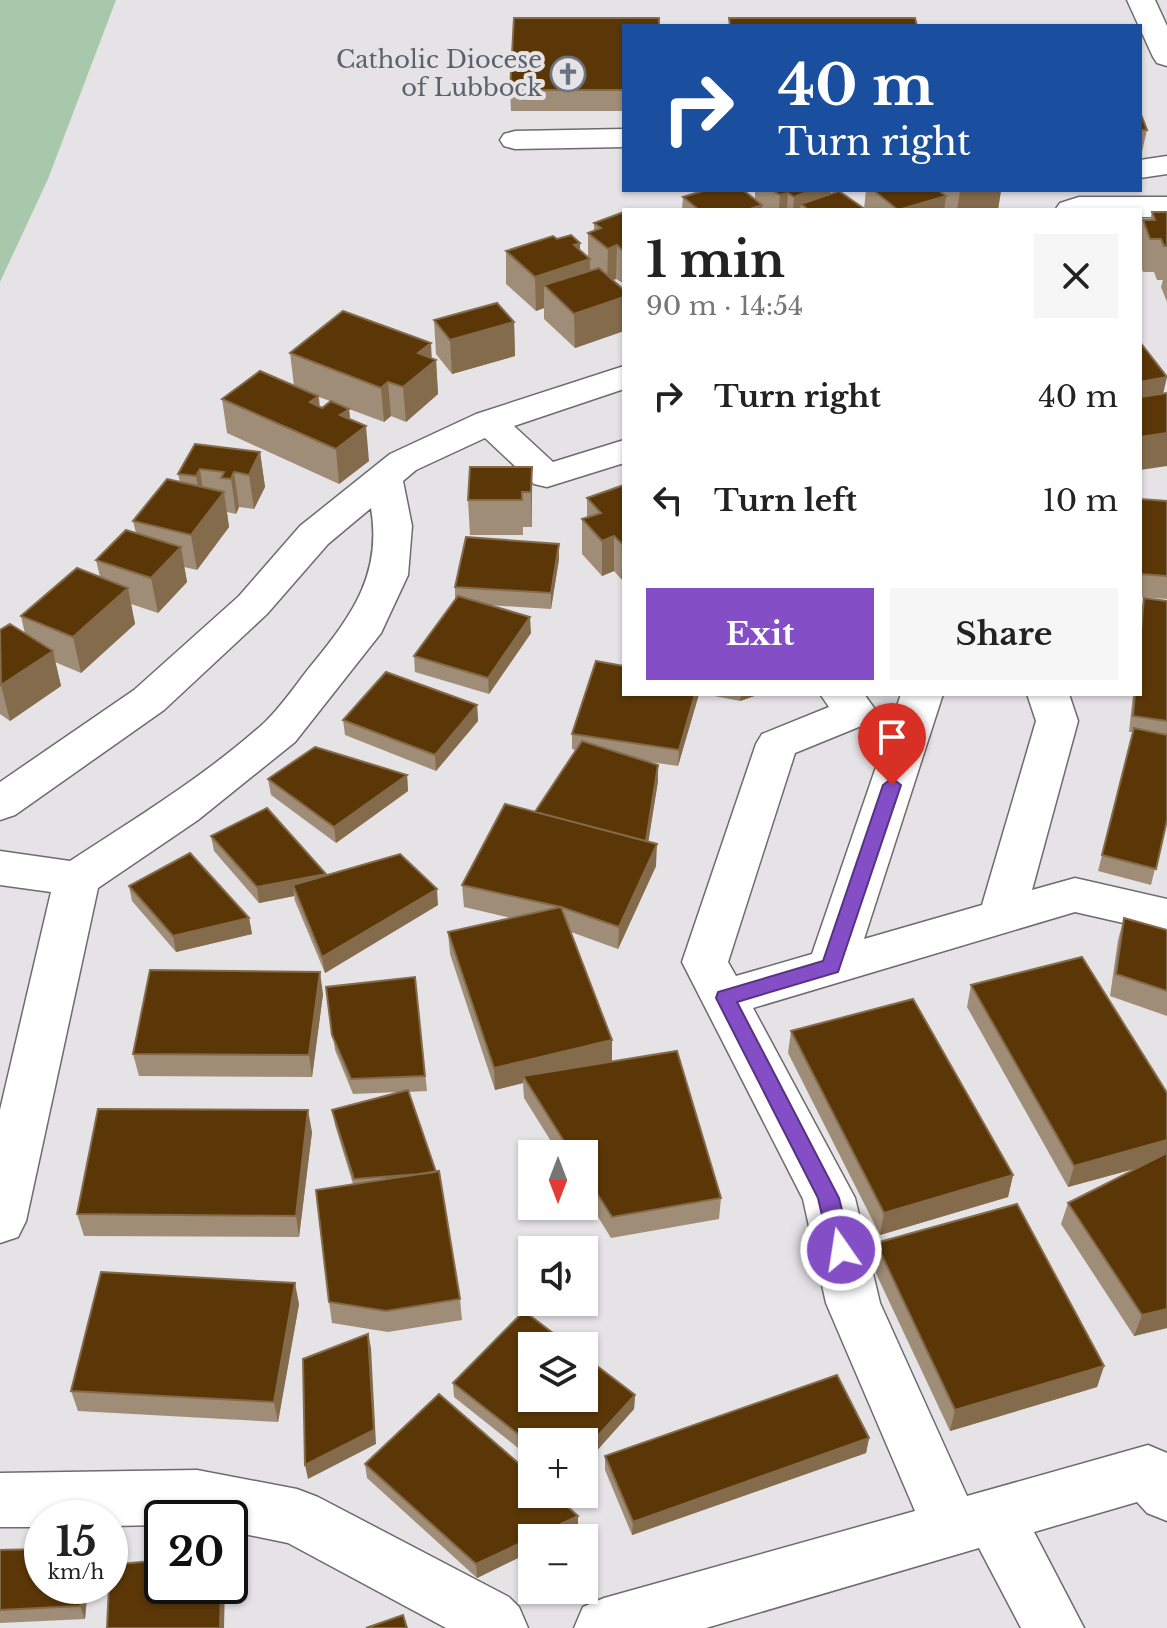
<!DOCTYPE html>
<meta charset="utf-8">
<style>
:root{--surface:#fff;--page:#f6f6f6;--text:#222;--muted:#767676;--accent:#844ec6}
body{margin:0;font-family:"Libre Baskerville",serif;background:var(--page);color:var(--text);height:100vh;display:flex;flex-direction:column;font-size:30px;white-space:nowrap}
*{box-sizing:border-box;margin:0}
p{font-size:26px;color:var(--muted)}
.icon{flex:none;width:44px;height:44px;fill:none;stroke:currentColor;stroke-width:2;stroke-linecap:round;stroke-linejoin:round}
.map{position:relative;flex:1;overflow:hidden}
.side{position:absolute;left:622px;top:208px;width:520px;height:488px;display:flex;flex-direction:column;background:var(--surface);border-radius:0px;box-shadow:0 2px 6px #0004}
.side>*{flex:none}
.banner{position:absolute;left:622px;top:24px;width:520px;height:168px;border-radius:0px;box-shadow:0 2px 6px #0004;background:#1a4fa0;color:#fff;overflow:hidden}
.needle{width:52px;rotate:180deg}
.buttons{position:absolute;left:518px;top:1140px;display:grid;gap:16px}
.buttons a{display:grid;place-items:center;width:80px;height:80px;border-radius:0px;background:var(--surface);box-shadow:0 2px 6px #0004;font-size:40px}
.speed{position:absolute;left:24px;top:1500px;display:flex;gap:16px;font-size:40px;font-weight:700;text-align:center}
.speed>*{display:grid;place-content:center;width:104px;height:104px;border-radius:50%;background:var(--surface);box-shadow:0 2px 6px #0004;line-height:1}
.speed small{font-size:20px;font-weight:400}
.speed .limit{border:4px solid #111;border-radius:12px;background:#fff;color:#111}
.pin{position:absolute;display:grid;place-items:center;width:68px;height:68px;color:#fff;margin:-82px -34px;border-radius:50% 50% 50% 0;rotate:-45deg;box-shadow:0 0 8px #0007}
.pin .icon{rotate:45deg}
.me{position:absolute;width:88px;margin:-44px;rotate:347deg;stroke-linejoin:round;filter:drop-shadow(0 0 6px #0008)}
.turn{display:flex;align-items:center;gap:28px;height:168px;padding:0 24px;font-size:36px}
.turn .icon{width:104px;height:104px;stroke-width:2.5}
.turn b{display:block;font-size:56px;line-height:68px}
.round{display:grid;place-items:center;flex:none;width:84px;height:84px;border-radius:0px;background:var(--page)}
.summary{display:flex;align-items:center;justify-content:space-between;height:136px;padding:0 24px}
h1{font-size:48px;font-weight:700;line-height:60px}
.action{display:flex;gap:16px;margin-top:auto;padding:16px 24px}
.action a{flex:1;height:92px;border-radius:0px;background:var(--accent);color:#fff;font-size:32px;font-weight:700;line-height:92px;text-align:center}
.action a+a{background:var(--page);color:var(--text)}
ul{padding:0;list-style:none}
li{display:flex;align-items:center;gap:24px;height:104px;padding:0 24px}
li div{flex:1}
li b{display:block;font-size:30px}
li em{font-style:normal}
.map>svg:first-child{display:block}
.green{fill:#a8c8ab}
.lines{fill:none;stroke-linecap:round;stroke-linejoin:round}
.minor-casing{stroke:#6d6b6e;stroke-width:3}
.minor{fill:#fff;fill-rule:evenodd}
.wall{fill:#a08d77;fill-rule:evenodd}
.shaded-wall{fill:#846b4b}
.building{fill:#5b3708;stroke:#846b4b;stroke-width:2}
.route{fill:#844ec6;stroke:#563381;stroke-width:2}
.labels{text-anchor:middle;stroke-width:8;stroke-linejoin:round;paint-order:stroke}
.far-worship-label{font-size:24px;fill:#5b616d;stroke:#e5e3e6;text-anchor:end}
</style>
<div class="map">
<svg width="1167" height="1628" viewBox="0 0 1167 1628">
<rect width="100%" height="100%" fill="#e5e3e6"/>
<path class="green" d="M0,0H116L48,179L0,282Z"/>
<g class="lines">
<g class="minor-casing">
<path id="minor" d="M1127,0H1155L1167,26V66L1157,63L1153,57Z
M624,129V147L515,149L504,146L500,140L504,134L515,131Z
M1167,156V174L1140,178V160Z
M1079,197H1167V217H1140V210H1055L1060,203Z
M624,366V389L514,426L553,462L624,440V463L547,487L534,484L485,438L416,470L403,481L412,526L408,575L381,633L295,742L198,820L98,888L26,1221L18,1237L0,1243V1110L51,892L0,885V851L70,861C136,818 205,776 264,723C283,705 298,681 314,662C353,614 382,573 371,508L328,544L267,614L164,710L15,815L0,820V782L134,690L239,596L300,526L390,454L476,414Z
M820,694H864L877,712L871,722L795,753L728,962L736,976L812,954L901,694H943L864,939L982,905L1036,721L1027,694H1069L1078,721L1032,890L1075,878L1167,899V933L1075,912L753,1008L855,1198L880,1303L967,1496L1148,1445L1167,1453V1521L1147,1513L1137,1502L1034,1532L1084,1628H1021L979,1548L706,1628H574L583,1607L604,1598L915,1511L826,1303L803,1199L682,962L756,744L762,734L829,707Z
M197,1470L297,1489L318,1497L509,1597L519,1607L528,1628H446L288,1543L230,1531V1518H162V1525L110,1526V1518H42V1527H0V1473Z"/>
</g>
<use href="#minor" class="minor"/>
</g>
<path class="wall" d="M624,26V111H511L510,90Z
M1140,112L1147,130L1141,156H1140Z
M755,190H831V194L864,209L866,190H1001L998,210H682L683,197L755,199Z
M624,212V331L575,348L544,319V308L536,311L506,284V251L557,239L588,257V233L594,231V223ZM616,279L623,283V289L613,280Z
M1152,212H1167V302L1161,287L1163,280H1157L1154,272H1143L1140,265V232L1143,220H1150Z
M434,320L514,322L515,356L452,374L436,354Z
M290,353L431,358L436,360L438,394L406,422L391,416L384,422L349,409L350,420L369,461L339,484L227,433L222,399L294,386ZM319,397L330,401L322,408L320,407Z
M260,452L265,487L254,509L239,507L236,514L227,512L229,527L197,570L184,567L187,582L158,613L131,604L135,624L81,673L55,662L61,686L10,721L0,714V630L25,634L21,616L100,577L96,560L136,533L133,521L180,482L178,474Z
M532,467V527H523V535H470L468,500Z
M624,485L621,579L614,571L602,576L582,554V519L587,518V498Z
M1140,499L1167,501V599L1140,597Z
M559,559L551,609L487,605L531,633L489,694L415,672L414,656L455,600V587Z
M1144,598L1167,601V820L1151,885L1098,871L1133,732H1129L1133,694H1140V617Z
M699,694L678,766L644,761L658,781L648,842L656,866L618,949L571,932L612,1040V1062L721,1198L719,1219L611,1238L584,1194V1154H559L524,1098L523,1083L495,1090L450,954L448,932L511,918L464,907L462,885L535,812L576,750L572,749V734Z
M704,694H760L740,701Z
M477,705L478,721L436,771L345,735L343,720Z
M407,775L408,791L336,843L271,795L268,779Z
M211,836L326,876L438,905L325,973L295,901L294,896L259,903L214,851Z
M129,886L249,918L252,934L176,952L132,901Z
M1124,918L1167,930V1016L1110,996L1118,940Z
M415,977L427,1091L408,1092L460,1299L462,1320L388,1332L332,1323L329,1302L353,1184L335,1125L332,1110L398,1092L353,1094L335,1050L326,987Z
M971,985L1167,1093V1328L1134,1336L1061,1224L1068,1203L1137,1168L1068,1187L967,1007Z
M323,994L312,1077L139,1076L133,1054Z
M791,1031L1013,1175L1008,1197L880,1235L788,1053Z
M312,1132L299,1237L84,1236L77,1214Z
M876,1243L1104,1366L1097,1387L950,1431L872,1265Z
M299,1304L278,1422L78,1411L71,1391Z
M453,1383L635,1395L634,1409L584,1465V1442H532V1459L454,1397Z
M869,1438L866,1453L632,1535L605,1470V1456Z
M365,1464L578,1516V1529L477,1578L367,1478Z
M0,1550L88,1586L85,1619L0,1623Z"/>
<path class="shaded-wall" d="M812,190H831L829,210L806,208L801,204L800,210H793L794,197Z
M962,190H1001L998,210H957L960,191Z
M788,193L787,210H779L780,195Z
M946,196L944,210H900Z
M762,205V210H747Z
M580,243V263L590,259V293L544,285V308L536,311L535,277L574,245Z
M617,245L616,279L607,282L608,249Z
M624,249L623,283L622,284V250Z
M624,297V331L575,348L574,314Z
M514,322L515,356L452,374L450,340Z
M431,343L432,363L436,360L438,394L406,422L403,387L418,353Z
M1167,377L1159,412L1140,415V382Z
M388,382L391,416L384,422L381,388Z
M318,396L322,431L310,402Z
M349,409L352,437L366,426L369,461L339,484L336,449L340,415Z
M1167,433V466L1140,470V437Z
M260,452L265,487L254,509L249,475Z
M532,467V527L531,492Z
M200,469L205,504L202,511L196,476Z
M234,472L239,507L236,514L231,479Z
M224,492L229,527L197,570L191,535Z
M614,536V571L602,576V541Z
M624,543V578L621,579L622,544Z
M559,544V559L551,609V593Z
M181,547L187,582L158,613L151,578Z
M128,588L135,624L81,673L73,637Z
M530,617L531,633L489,694L488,678Z
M53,651L61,686L10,721L1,685Z
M695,694H699L678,766L679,750Z
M741,694H760L740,701Z
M477,705L478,721L436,771L435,755Z
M658,765V781L645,863V848Z
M407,775L408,791L336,843L334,827Z
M657,844L656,866L618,949L619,927Z
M326,874L328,890L293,885L294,896L259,903L257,887Z
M437,889L438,905L325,973L322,957Z
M249,918L252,934L176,952L173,936Z
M320,972L323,994L312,1077L309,1055Z
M612,1040V1062L523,1076V1083L495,1090L494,1068Z
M308,1110L312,1132L299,1237L296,1216Z
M1167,1140V1160L1068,1187L1074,1166Z
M1013,1175L1008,1197L880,1235L884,1213Z
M295,1283L299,1304L278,1422L274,1402Z
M1167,1309V1328L1134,1336L1142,1315Z
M368,1334L371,1348L376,1444L308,1479L305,1465Z
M1104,1366L1097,1387L950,1431L955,1410Z
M635,1395L634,1409L584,1465V1451Z
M869,1438L866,1453L632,1535L633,1522Z
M578,1516V1529L560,1538H532V1551L477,1578L476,1564Z
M82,1586H88L85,1619L80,1606Z
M221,1586H225L224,1628H220Z"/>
<path class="building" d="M514,18H659V26H624V90H510Z
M729,18H915L917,26H730Z
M1140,112L1147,130H1140Z
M706,190H743L762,205L747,210H699L683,197Z
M772,190H812L794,197L788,193L780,195Z
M873,190H938L946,196L898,210Z
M839,191L866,210H801L806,208L801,204Z
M624,212V249L622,250L617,245L608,249L588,233L601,228L594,223Z
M1152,212H1167V246H1164L1161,239H1150L1143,220H1155Z
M571,235L580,243L574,245L590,259L535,277L506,251L553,236L557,239Z
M599,268L624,290V297L574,314L544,285Z
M497,303L514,322L450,340L434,320Z
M343,311L431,343L418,353L436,360L403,387L388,382L381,388L290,353Z
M1140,342L1167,377L1140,382Z
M260,371L318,396L310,402L322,408L331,401L349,409L340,415L366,426L336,449L222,399Z
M1167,393V433L1140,437V397Z
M195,444L260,452L249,475L234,472L231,479L221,478L224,472L200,469L196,476L178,474Z
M470,467H532L531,492H522V500H468Z
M167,479L224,492L191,535L133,521Z
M624,485V543L622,544L614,536L602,541L582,519L601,513L587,498Z
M1140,499L1167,501V576L1140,574Z
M126,530L181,547L151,578L96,560Z
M466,537L559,544L551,593L455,587Z
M77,568L128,588L73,637L21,616Z
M458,596L530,617L488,678L414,656Z
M1144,598L1167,601V721L1133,716L1135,694H1140V642Z
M10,624L53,651L1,685L0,630Z
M596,661L624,666V694H695L679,750L572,734Z
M386,672L477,705L435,755L343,720Z
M1134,728L1167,735V820L1156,869L1102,855Z
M582,741L658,765L646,841L535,812Z
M315,747L407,775L334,827L268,779Z
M505,804L657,844L619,927L561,907L462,885Z
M267,808L326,874L257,887L211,836Z
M190,853L249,918L173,936L129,886Z
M400,854L437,889L322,957L293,885Z
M561,907L612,1040L494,1068L448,932Z
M1124,918L1167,930V991L1116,974Z
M1082,957L1167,1093V1140L1074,1166L971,985Z
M150,970L320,972L309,1055L133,1054Z
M415,977L425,1076L351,1079L332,1035L326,987Z
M913,999L1013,1175L884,1213L791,1031Z
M677,1051L721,1198L612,1217L584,1173V1154H572L523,1076Z
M408,1090L436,1172L421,1174L354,1179L332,1110Z
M98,1109L308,1110L296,1216L77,1214Z
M1167,1153V1309L1142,1315L1068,1203Z
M439,1171L460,1299L386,1311L329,1302L316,1190Z
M1017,1204L1104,1366L955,1410L876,1243Z
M101,1272L295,1283L274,1402L71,1391Z
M524,1311L570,1346H532V1398H584V1356L635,1395L584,1451V1442H532V1445L453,1383Z
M368,1334L374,1430L305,1465L303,1359Z
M837,1375L869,1438L633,1522L605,1456Z
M439,1394L532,1475V1494H553L578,1516L476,1564L365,1464Z
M42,1549V1586H82L80,1606L0,1610V1550Z
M162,1560V1586H221L220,1628H107L110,1565Z
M403,1615L407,1628H366Z"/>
<path class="route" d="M892,778L901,785L838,972L737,1002L839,1198L852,1250L849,1257L841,1260L833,1257L830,1250L818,1198L716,998L718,992L823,961L883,785Z"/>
<defs>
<g id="church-ring" transform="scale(1.8)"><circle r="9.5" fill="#e5e3e6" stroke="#6b7280" stroke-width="1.5"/><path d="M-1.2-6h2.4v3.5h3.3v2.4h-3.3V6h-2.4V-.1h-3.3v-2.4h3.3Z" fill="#6b7280"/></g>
</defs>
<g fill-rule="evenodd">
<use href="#church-ring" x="568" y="74"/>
</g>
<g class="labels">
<g class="far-worship-label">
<text x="542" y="68">Catholic Diocese<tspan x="542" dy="28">of Lubbock</tspan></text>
</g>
</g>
</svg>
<div class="buttons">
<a><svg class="needle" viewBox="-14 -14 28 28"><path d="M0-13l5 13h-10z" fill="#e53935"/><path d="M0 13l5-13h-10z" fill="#767676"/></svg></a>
<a><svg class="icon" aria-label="sound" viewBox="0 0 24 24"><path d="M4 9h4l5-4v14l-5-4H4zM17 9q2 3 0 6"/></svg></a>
<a><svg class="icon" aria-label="layers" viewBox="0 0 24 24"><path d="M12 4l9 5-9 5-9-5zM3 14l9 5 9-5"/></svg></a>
<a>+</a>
<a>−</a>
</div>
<div class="speed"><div>15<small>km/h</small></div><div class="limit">20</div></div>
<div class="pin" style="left:892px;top:785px;background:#d93025"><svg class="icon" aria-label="arrive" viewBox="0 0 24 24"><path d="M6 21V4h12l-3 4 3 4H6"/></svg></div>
<svg class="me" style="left:841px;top:1250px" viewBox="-20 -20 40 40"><circle r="17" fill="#844ec6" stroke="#fff" stroke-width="3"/><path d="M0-11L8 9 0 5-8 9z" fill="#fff"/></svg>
<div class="banner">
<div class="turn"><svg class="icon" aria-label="right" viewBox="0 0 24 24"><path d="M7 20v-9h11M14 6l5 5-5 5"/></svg><div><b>40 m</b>Turn right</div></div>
</div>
<section class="side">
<div class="summary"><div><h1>1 min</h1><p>90 m · 14:54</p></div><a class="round"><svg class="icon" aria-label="close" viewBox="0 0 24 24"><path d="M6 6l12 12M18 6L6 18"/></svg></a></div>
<ul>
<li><svg class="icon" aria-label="right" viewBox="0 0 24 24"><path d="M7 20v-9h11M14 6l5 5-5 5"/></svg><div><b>Turn right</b></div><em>40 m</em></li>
<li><svg class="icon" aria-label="left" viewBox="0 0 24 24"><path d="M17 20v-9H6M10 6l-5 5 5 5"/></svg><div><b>Turn left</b></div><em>10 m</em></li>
</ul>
<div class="action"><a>Exit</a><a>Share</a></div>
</section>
</div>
